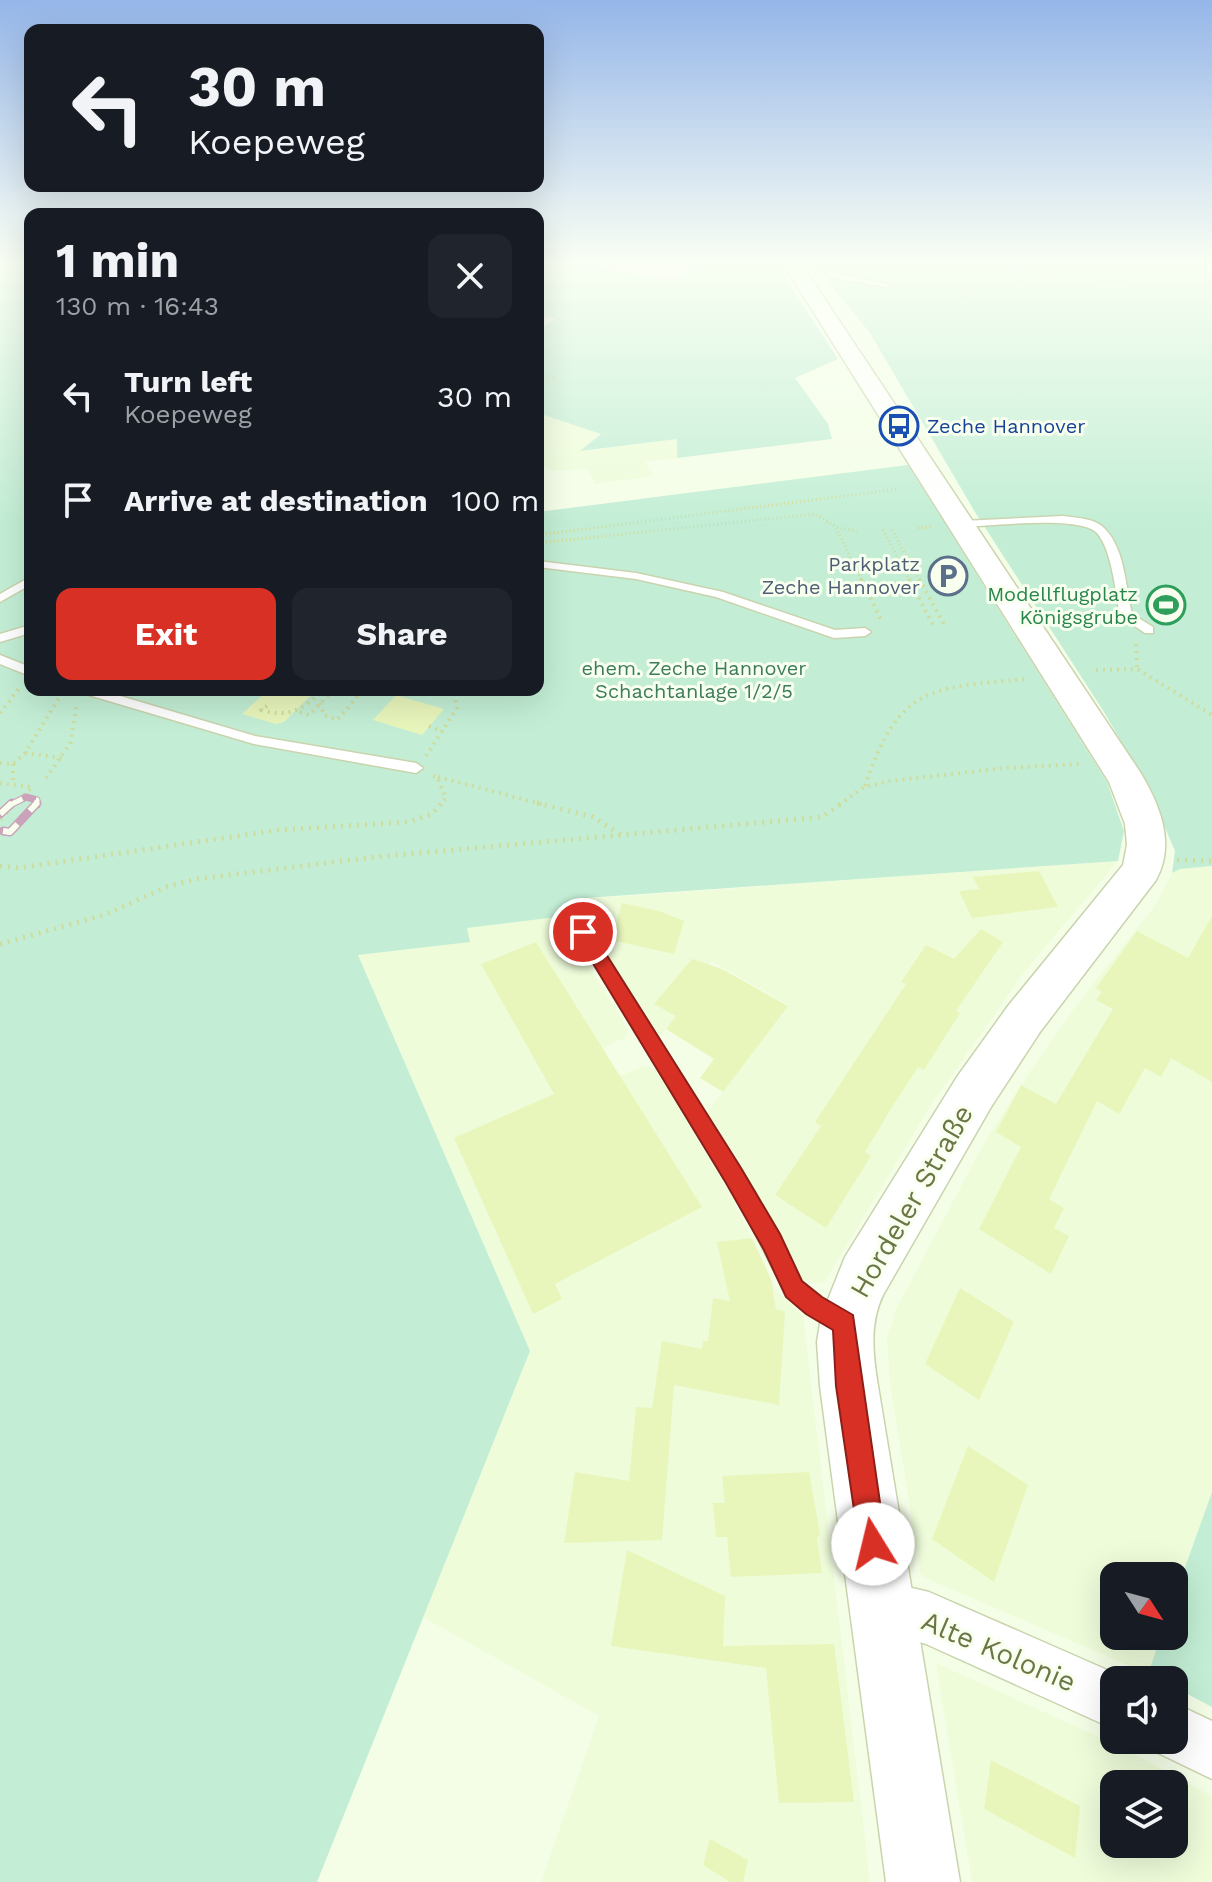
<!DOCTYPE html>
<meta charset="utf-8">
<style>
:root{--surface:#171b24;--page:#20242c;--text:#f1f3f6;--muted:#9ea1a6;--accent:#d93025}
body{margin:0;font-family:"Work Sans",sans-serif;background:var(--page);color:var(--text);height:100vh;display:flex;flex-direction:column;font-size:30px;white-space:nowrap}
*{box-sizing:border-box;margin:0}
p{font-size:26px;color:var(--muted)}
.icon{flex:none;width:44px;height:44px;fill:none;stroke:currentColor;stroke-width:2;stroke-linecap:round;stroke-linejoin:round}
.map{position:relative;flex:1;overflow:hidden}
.side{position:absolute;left:24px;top:208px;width:520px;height:488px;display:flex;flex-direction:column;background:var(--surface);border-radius:16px;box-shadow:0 8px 32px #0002}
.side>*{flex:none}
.banner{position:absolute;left:24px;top:24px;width:520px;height:168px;border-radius:16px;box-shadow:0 8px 32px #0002;background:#171b24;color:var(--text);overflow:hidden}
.needle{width:52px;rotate:126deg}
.fabs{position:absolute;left:1100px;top:1562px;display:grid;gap:16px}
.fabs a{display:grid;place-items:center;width:88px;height:88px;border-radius:16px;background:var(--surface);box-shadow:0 8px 32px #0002;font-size:40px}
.pin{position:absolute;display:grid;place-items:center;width:68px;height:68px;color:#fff;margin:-34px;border:4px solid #fff;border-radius:50%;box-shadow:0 2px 8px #0007}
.me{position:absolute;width:88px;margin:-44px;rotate:351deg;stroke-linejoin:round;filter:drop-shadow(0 0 6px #0008)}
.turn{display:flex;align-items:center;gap:28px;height:168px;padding:0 32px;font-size:36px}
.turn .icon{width:104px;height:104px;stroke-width:2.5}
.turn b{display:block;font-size:56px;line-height:68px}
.round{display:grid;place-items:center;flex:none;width:84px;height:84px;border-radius:16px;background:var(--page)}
.overview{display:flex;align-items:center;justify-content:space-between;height:136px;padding:0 32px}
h1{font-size:48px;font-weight:700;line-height:60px}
.primary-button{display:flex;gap:16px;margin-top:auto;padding:16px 32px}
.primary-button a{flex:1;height:92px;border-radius:16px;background:var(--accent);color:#fff;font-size:32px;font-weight:700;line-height:92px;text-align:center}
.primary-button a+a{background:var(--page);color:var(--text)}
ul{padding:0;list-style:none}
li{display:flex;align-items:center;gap:24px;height:104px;padding:0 32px}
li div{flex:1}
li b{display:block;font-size:30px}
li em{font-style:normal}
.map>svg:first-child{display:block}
.residential{fill:#eefcda;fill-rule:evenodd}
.education{fill:#fbe3f0}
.green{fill:#c3eed5}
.building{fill:#e8f6bc}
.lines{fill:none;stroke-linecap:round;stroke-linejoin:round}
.service-casing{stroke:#c9d4ae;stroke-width:3}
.minor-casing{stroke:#c9d4ae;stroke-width:3}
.tertiary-casing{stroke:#c9d4ae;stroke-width:3}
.path-far2{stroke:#cedc9e;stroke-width:3;stroke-dasharray:1 3;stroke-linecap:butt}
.path-far1{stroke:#cedc9e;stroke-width:4;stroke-dasharray:2 5;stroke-linecap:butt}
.path{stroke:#cedc9e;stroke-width:5;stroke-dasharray:2 6;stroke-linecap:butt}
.service{fill:#fff;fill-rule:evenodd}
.minor{fill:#fff;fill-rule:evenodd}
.tertiary{fill:#fff;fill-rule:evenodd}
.rail-far1-casing{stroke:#caa3bb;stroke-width:7}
.rail-casing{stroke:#caa3bb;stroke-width:9}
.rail-far1{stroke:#f8ffef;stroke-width:5;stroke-dasharray:14;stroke-linecap:butt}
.rail{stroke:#f8ffef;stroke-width:6;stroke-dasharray:18;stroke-linecap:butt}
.route{fill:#d93025;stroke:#8d1f18;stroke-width:2}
.labels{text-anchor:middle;stroke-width:6;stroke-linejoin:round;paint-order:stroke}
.far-transit-label{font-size:20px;fill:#164399;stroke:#f8ffef;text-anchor:start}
.far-service-label{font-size:20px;fill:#4e5e75;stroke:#f8ffef;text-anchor:end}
.far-leisure-label{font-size:20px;fill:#27864d;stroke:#f8ffef;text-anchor:end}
.far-park-label{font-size:20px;fill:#3c7b5e;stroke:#f8ffef}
.near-street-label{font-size:28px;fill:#6c7645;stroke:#f8ffef}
</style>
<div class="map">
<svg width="1212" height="1882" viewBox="0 0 1212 1882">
<rect width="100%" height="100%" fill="#f4fee7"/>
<path class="residential" d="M538,413L602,434L582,451L677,439V458L645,462L653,476L595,484L588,469L553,471L538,464Z
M1118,861L1025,971L933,1102L824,1283L802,1281L767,1209L707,1113L788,1005L711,961L698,989L659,1037L570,900Z
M1212,866V1492L1174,1598V1576H1114V1636H1161L1148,1674L921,1576L890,1383L887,1339L896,1309L984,1143L1029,1073L1078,1003L1154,907L1172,873L1180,869Z
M558,917L628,1029L625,1038L606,1046L602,1056L612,1072L623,1075L644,1066L655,1069L729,1192L777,1291L803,1316L870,1882H541L599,1716L423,1617L530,1351L358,955L470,942L467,928Z
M936,1663L1123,1748L1212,1796V1882H972ZM1114,1784H1174V1844H1114Z"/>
<path class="education" d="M573,262H692L695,268L674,282Z"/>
<path class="green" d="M0,262H30V690H538V512L908,465L1107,782L1124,831L1118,861L571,899L585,922L567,931L557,917L467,928L470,942L358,955L530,1351L317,1882H0Z
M538,262H573L674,282L695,268L692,262H775L838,359L795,378L828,424L832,439L677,458V439L580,451L601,434L538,413V331L555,319L538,315Z
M818,262H1212V866L1180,869L1172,873L1175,851L1148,788L1104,712L975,512L870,333L831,285Z
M1212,1492V1707L1174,1687V1680H1160L1148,1674L1161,1636H1174V1598Z"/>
<path class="building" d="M268,690H316L284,722L276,724L242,714Z
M396,695L444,709L422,735L373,720Z
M1039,871L1058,907L972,918L959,891L979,889L973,877Z
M622,903L659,911L684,921L674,954L611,940Z
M1212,916V1082L1171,1058L1161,1077L1145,1068L1119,1114L1097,1101L1049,1199L1064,1208L1054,1228L1069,1236L1051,1274L979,1229L1021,1147L996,1132L1021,1085L1056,1104L1113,1009L1096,1000L1102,992L1096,988L1137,931L1188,958Z
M981,929L1003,942L956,1011L960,1013L924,1070L918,1067L892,1107L865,1152L871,1156L826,1228L775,1195L821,1126L815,1122L906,984L901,982L926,945L954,959Z
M536,942L702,1207L555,1284L562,1299L533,1314L454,1138L554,1094L481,964Z
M692,959L722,969L788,1006L723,1092L700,1078L714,1059L666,1029L676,1016L654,1004Z
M752,1238L771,1279L776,1309L785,1312L779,1405L674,1385L662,1540L564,1543L575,1472L629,1481L636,1407L652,1408L662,1341L702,1349L703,1341H708L713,1298L730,1301L717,1242Z
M960,1288L1014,1322L979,1400L925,1364Z
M968,1446L1028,1485L994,1582L932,1539Z
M809,1472L820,1534L817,1538L822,1573L731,1577L727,1537H716L713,1503H725L722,1476Z
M627,1550L725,1596L723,1646L834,1644L854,1802L779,1803L766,1668L611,1646Z
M991,1760L1080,1806L1075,1858L984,1809Z
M710,1839L748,1860L743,1882H730L703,1865Z"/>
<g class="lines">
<g class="service-casing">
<path id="service" d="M808,262H816L841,275L891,285L887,287L835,278Z
M1063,516C1077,518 1095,518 1105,529C1125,549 1126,589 1132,614L1153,627V633H1145L1120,616C1116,594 1112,550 1097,533C1080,515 989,526 963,527L958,524L963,521Z
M538,561L636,573L723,592L835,630L865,628L871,632L865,636L834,638L716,597L636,579L538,567Z
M30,577V585L0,602V594Z
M30,625V633L0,642V634Z
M0,655L30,667V676L0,664Z
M80,690H100L255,736L416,763L423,768L416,773L254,744L82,693Z
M583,926L589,928L755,1192L801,1282L821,1299L846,1313L849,1320L846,1327L839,1330L807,1313L787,1296L741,1206L577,936L575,932L577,928Z"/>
</g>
<g class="minor-casing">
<path id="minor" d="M882,1581L929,1592L1130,1680H1114V1729L926,1644L863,1626L856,1607L863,1588Z
M1174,1703L1212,1721V1779L1154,1751L1150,1740H1174Z"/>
</g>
<g class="tertiary-casing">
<path id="tertiary" d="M782,262H800L1140,772C1160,805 1176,844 1156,880L1040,1032L991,1107L883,1295C869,1324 873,1355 878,1386L960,1882H886L820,1386L817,1342L821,1317L845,1257L957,1077L1008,1006L1123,865L1127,845L1125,824L1109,782Z"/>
</g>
<path class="path-far2" d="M1080,262L1090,278
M897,277L920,262
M901,287L964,296L994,285L1051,278L1212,287
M538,373L556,378L538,387
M836,528L862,581
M918,528L932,527
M883,530L910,581
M892,530L920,581
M538,535L899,489
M538,543L815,514L836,527L857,531"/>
<path class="path-far1" d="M861,579L881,620
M909,579L934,627
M919,579L945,626
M1136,644L1137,669
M1096,670L1137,669L1212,715
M320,703L324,715L337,720L363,690
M267,706L261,710C290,718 302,710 323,690
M300,712L309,715L333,690
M0,713L21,686
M429,726L443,732
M25,753L63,758
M426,756L457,708L454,690
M0,763L13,764L25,753L64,690
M13,764V784
M433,776L437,777L446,798L440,805
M438,777L545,805
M46,778L70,744L77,703
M0,783L31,787
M865,786C899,685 930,688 1026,679
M14,805L32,787
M839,805L864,787L890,781L1006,768L1081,764"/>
<path class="path" d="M537,803L593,817L621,835
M0,819L16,803
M1177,860L1212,861
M0,866L18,868L279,830L409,822L432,814L442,803
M0,944L107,914L166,887L197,879L375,857L822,817L842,803"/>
<use href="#service" class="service"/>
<use href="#minor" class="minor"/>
<use href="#tertiary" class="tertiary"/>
<g class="rail-far1-casing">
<path id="rail-far1" d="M10,805L26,797L37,800V805"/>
</g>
<g class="rail-casing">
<path id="rail" d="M0,814L12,803
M3,831L10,832L37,803"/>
</g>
<use href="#rail-far1" class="rail-far1"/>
<use href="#rail" class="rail"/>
</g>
<linearGradient id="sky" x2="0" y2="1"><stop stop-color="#95b6e9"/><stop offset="0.5" stop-color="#fafff4"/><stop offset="1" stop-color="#fafff4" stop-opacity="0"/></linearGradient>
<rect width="1212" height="525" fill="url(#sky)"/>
<path class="route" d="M583,925L589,927L741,1168L780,1234L802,1281L822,1297L853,1315L886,1544L882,1553L873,1557L863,1553L859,1544L836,1386L833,1330L806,1314L786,1297L764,1250L726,1183L577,937L574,932Z"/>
<defs>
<g id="bus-ring" transform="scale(2)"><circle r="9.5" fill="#f8ffef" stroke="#1a4fb4" stroke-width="1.5"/><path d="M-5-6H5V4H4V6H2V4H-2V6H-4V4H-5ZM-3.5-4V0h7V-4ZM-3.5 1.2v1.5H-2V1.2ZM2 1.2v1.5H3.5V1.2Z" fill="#1a4fb4"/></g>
<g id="parking-ring" transform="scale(2)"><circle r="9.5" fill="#f8ffef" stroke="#5c6f8a" stroke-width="1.5"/><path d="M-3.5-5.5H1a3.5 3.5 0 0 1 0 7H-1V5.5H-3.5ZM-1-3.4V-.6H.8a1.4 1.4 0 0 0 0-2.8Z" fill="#5c6f8a"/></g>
<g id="stadium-ring" transform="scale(2)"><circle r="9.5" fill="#f8ffef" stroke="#2e9e5b" stroke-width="1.5"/><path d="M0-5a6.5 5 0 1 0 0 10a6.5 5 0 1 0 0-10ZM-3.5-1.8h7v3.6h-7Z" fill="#2e9e5b"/></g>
</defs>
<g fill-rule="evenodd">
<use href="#bus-ring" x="899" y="426"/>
<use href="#parking-ring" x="948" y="576"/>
<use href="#stadium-ring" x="1166" y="605"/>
</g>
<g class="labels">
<g class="far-transit-label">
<text x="927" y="433">Zeche Hannover</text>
</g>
<g class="far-service-label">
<text x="920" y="571">Parkplatz<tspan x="920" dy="23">Zeche Hannover</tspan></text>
</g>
<g class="far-leisure-label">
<text x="1138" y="601">Modellflugplatz<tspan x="1138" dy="23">Königsgrube</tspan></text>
</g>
<g class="far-park-label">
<text x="694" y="675">ehem. Zeche Hannover<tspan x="694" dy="23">Schachtanlage 1/2/5</tspan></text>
</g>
<g class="near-street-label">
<text transform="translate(911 1201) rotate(-60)" y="10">Hordeler Straße</text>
<text transform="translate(999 1651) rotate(23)" y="10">Alte Kolonie</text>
</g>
</g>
</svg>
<div class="fabs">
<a><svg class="needle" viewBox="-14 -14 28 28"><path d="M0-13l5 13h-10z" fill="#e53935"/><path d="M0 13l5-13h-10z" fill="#9ea1a6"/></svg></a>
<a><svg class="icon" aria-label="sound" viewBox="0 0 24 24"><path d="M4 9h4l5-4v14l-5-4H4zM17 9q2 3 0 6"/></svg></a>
<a><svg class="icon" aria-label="layers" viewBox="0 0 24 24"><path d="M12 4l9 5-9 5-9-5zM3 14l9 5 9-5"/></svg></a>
</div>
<div class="pin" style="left:583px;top:932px;background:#d93025"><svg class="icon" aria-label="arrive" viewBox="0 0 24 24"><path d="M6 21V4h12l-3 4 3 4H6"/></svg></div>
<svg class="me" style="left:873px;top:1544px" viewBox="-20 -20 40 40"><circle r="19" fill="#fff"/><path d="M0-13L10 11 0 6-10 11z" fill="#d93025"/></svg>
<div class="banner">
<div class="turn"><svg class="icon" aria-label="left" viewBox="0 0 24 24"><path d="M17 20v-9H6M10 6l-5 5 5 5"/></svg><div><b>30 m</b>Koepeweg</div></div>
</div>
<section class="side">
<div class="overview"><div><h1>1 min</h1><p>130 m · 16:43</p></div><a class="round"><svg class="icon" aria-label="close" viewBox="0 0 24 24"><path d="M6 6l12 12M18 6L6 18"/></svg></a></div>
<ul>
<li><svg class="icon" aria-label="left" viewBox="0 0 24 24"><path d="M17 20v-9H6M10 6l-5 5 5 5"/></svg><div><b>Turn left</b><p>Koepeweg</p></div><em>30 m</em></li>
<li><svg class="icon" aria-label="arrive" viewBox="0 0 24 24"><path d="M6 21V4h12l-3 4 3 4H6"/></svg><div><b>Arrive at destination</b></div><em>100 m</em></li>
</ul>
<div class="primary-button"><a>Exit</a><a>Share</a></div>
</section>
</div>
